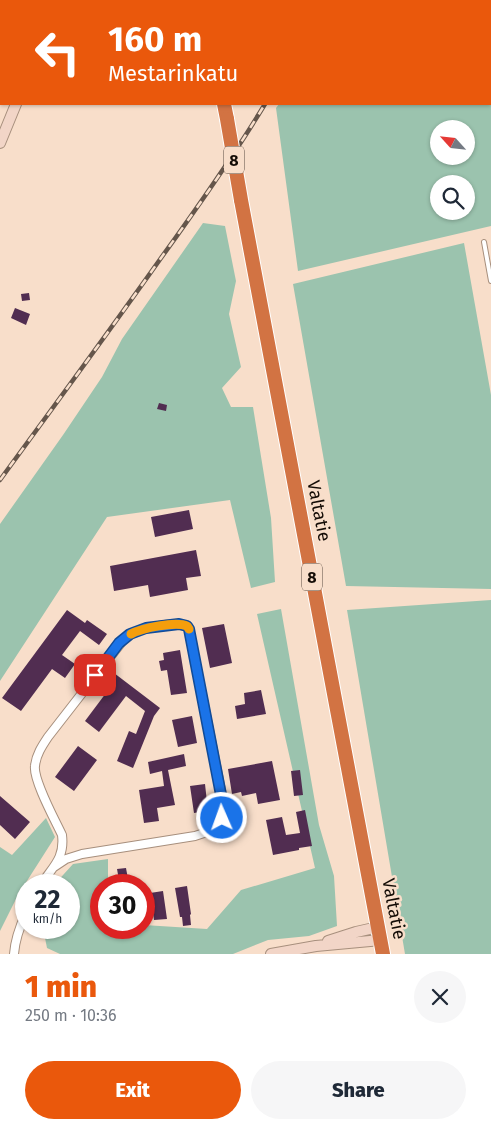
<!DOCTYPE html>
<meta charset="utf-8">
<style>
:root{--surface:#fff;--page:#f6f6f7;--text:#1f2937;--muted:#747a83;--accent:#ea580c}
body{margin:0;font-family:"Fira Sans",sans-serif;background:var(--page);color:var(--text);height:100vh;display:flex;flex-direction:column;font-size:19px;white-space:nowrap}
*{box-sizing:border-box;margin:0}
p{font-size:16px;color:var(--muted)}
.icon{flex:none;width:28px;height:28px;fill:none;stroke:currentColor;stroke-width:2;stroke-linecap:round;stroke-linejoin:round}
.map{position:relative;height:954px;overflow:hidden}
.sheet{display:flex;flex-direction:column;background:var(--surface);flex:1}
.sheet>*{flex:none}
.guide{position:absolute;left:0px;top:0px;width:491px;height:105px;box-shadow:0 1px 4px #0004;background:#ea580c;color:#fff;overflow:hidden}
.needle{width:32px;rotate:297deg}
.fabs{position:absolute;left:430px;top:120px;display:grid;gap:10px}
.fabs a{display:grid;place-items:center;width:45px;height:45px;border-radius:50%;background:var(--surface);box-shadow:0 1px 4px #0004;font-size:25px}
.speed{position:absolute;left:15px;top:874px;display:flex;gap:10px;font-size:25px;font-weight:700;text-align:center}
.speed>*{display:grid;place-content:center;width:65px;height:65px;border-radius:50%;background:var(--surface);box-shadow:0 1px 4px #0004;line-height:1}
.speed small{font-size:12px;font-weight:400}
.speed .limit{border:8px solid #d22;background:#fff;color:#111}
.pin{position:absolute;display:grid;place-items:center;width:42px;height:42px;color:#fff;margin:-21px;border-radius:10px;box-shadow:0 2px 8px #0006}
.me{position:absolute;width:55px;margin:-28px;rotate:358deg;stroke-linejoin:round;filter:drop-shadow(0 0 4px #0008)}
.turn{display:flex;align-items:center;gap:18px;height:105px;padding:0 25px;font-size:22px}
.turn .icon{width:65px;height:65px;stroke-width:2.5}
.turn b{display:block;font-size:35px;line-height:42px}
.round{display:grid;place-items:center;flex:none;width:52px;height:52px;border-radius:26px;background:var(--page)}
.head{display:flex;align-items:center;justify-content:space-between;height:85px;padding:0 25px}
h1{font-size:30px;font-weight:800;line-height:38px;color:var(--accent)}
.primary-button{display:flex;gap:10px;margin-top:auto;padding:10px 25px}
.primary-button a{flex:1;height:58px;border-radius:30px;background:var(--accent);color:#fff;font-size:20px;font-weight:800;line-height:58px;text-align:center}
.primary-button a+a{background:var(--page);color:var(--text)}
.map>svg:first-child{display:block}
.green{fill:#9bc3ae;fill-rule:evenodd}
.building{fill:#512d51}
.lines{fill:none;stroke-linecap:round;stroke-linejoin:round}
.lane-casing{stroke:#a78f7d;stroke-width:6}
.street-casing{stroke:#a78f7d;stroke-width:10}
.secondary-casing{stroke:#a78f7d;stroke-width:12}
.highway-casing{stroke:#fff;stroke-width:16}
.lane{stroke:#fff;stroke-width:4}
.street{stroke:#fff;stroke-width:8}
.secondary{stroke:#f2d5c7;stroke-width:10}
.highway{stroke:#d27343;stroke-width:14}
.rail-casing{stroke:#65564b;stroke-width:4.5}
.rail{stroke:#f8deca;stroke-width:2.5;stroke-dasharray:8;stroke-linecap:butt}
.highway-bridge-casing{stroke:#fff;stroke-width:16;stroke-linecap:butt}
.highway-bridge{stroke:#d27343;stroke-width:14}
.route-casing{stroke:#114b97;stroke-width:12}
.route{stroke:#1a73e8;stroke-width:9}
.slow{stroke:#f59e0b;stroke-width:9}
.labels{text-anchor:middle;stroke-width:5;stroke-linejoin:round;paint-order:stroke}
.shield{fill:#f8deca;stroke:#584a40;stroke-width:1}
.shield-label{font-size:16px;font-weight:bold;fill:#130b05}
.street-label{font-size:18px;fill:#130b05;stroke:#f8deca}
</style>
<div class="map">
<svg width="491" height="954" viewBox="0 0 491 954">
<rect width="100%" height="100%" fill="#f8deca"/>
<path class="green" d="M0,0H32V1H1V74L0,77Z
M333,0H491V226L298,271L276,108L279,104H490V1H332ZM439,129H466V156H439ZM439,184H466V211H439Z
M203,223L225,226L236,281L229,314L241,367L222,388L231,407H253L271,518L275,582L251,588L230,500L107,517L0,681V524L63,435L102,377L122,339Z
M464,243L491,395V589L346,586L293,284Z
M491,600V954H405L347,610Z
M281,609L319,825L334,876L337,926L309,936L268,940L233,954H60L47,948L43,928H69V885H54L73,864L108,859V885H101V928H144V925L207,929L241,890L315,868L257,614Z
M46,818L55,837L18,895L0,931V847L12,855Z"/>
<path class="building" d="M29,293L30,300L22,301L21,294Z
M15,308L30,314L26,325L11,318Z
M159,403L167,405L166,411L157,409Z
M189,510L193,529L155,537L151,517Z
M196,550L201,576L186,578L188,590L150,597L148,585L114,591L110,566Z
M67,610L85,623L87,620L107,634L99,645L80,631L62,655L75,664L65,678L52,669L21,711L2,698Z
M224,624L232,663L210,668L202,628Z
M180,650L187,693L171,695L167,670L161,671L159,661L164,660L163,653Z
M114,673L160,708L154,716L133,768L117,761L129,731L136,734L145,711L126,696L99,732L85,721L112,685L107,681Z
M261,690L266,714L237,719L235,706L245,704L244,693Z
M192,716L197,743L178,747L172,720Z
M78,746L97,760L74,791L55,777Z
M184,754L186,766L168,770L175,805L157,808L159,821L144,823L139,790L164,786L162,771L150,774L148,762Z
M272,761L280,800L258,804L256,793L242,796L241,792L232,794L228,769Z
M300,770L303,795L294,796L291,771Z
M205,784L208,811L194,813L190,786Z
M0,796L30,822L15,839L0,825Z
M305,810L312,846L299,848V850L273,855L266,820L282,817L286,835L300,833L296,812Z
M126,868L128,879L131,878L132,885H112V881L119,880L117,869Z
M187,886L191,914L190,915L191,925L183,926L182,917H180L175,888Z
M163,891L167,919L154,920L150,893Z"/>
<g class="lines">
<g class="lane-casing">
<path id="lane" d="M484,242L491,281"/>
</g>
<g class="street-casing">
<path id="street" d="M41,885C52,867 65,859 62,835C55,820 33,780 35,766C36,755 42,746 48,737L125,638C137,629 174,620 187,626L189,629L223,800L224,808L222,818L216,826L207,832L195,836L82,854L66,859L54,867
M14,954C15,940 20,926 26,913"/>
</g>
<g class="secondary-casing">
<path id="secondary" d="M55,1V0
M0,143L16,104
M328,941L356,932L378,927
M271,954L316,946L381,940"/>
</g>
<g class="highway-casing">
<path id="highway" d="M209,0V1
M224,104L227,119
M241,200L383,954"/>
</g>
<use href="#lane" class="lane"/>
<use href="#street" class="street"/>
<use href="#secondary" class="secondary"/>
<use href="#highway" class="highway"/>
<g class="rail-casing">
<path id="rail" d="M320,1L321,0
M0,480C54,406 108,333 161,258C197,208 233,157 265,104"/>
</g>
<use href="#rail" class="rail"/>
<g class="highway-bridge-casing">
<path id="highway-bridge" d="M227,119L241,200"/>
</g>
<use href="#highway-bridge" class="highway-bridge"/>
</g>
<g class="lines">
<g class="route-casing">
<path id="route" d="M95,675L119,643L130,634L146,628L179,624L187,626L189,629L222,800L224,808L222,818"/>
</g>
<use href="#route" class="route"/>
<path class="slow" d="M131,634C142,628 176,621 187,626L189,629"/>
</g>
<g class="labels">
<g class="shield">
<rect x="224" y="146.5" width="20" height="27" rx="4"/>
<rect x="302" y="563.5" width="20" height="27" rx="4"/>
</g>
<g class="shield-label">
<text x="234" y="166">8</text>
<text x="312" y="583">8</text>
</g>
<g class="street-label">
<text transform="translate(319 511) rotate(79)" y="6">Valtatie</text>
<text transform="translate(394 909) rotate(79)" y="6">Valtatie</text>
</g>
</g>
</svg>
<div class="fabs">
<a><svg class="needle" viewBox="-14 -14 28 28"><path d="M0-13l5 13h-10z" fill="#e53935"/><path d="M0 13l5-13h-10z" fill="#747a83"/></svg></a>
<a><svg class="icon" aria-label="search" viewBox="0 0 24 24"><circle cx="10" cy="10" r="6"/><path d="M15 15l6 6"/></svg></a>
</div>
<div class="speed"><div>22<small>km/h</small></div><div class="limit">30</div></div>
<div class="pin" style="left:95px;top:675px;background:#d93025"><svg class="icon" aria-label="arrive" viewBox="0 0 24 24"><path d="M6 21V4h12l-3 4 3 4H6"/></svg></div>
<svg class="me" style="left:222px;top:818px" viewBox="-20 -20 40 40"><circle r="17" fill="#1a73e8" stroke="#fff" stroke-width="3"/><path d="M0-11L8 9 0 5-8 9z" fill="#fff"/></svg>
<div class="guide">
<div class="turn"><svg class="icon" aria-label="left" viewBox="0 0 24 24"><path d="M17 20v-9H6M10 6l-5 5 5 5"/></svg><div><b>160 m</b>Mestarinkatu</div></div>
</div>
</div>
<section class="sheet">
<div class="head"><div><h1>1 min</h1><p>250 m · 10:36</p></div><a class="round"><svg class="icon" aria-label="close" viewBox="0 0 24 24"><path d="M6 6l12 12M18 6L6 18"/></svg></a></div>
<div class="primary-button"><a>Exit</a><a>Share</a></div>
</section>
